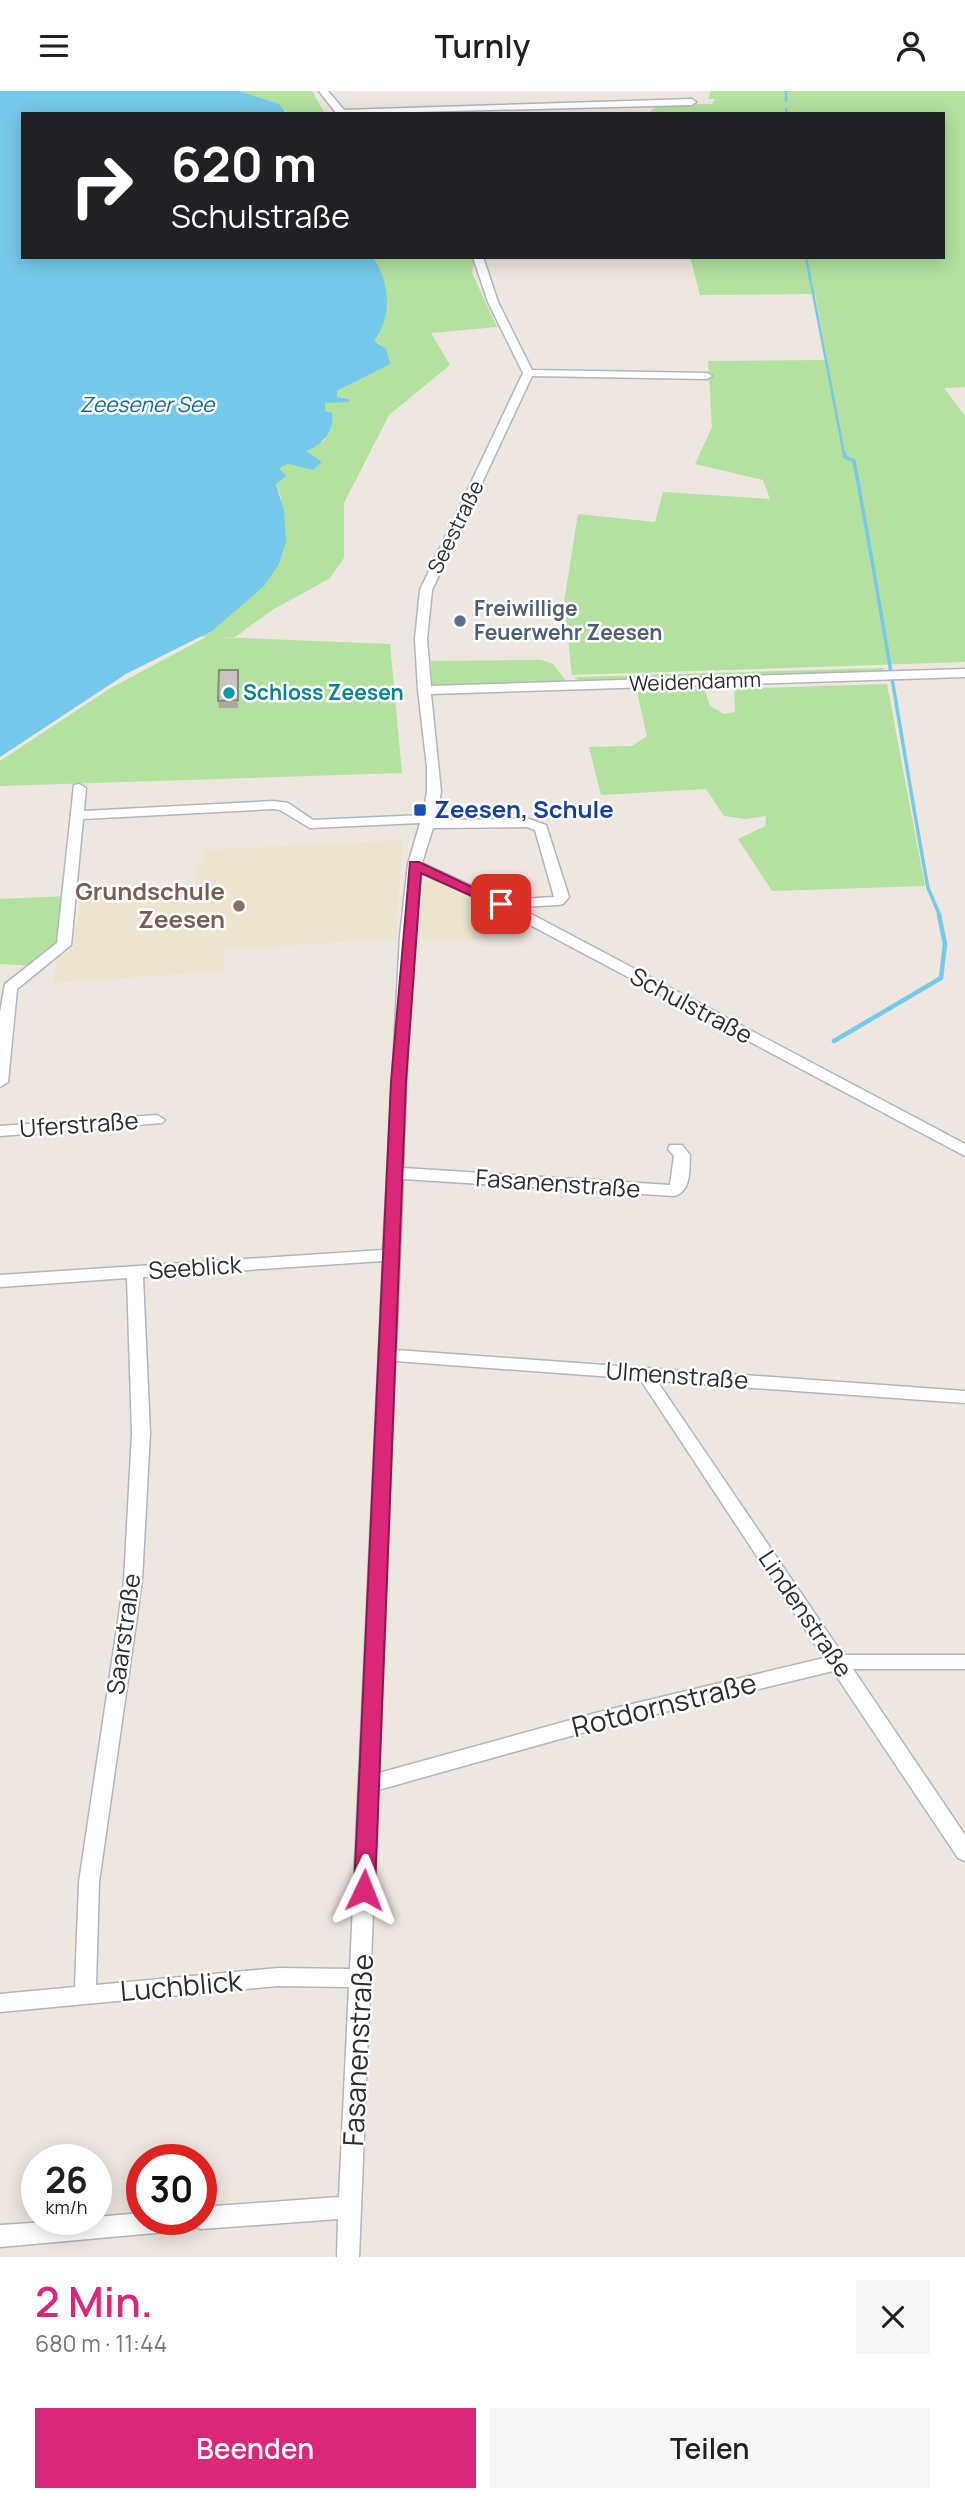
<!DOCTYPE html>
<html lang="de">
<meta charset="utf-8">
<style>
:root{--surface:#fff;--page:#f6f6f6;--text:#202124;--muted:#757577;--accent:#db2777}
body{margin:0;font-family:Manrope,sans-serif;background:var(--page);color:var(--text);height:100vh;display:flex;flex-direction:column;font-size:26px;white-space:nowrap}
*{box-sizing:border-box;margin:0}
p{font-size:23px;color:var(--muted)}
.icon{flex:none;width:38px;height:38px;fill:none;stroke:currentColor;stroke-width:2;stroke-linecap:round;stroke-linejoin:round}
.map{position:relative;height:2166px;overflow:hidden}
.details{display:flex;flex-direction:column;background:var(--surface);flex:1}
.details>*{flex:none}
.guide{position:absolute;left:21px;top:21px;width:924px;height:147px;border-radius:0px;box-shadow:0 4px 18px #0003;background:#202124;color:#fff;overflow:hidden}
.speed{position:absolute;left:21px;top:2053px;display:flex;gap:14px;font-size:35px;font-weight:700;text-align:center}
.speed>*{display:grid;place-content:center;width:91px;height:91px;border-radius:50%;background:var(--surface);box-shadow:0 4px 18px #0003;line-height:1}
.speed small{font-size:18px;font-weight:400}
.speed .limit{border:10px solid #d22;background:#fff;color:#111}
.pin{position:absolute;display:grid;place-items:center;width:60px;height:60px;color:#fff;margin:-30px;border-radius:14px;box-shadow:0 4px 10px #0006}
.me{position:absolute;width:77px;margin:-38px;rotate:2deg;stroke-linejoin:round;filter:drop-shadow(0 0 5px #0008)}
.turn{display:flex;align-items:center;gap:24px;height:147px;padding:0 35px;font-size:32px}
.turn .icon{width:91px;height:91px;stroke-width:2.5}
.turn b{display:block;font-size:49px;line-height:60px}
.round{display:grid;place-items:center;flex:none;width:74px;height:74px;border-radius:0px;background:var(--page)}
.headline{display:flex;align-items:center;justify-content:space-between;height:119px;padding:0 35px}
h1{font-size:42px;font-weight:600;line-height:52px;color:var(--accent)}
.cta{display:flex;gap:14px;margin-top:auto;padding:14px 35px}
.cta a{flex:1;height:80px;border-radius:0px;background:var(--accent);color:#fff;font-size:28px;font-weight:600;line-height:80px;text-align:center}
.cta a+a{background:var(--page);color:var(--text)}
header{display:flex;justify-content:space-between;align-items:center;height:91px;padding:0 35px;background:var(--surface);font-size:32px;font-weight:600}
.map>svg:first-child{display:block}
.education{fill:#ede4cf}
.green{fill:#b3e19e}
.water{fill:#76c9ea}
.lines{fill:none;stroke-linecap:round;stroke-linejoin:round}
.stream-far2{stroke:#76c9ea;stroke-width:2.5}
.stream-far1{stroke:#76c9ea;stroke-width:3.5}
.stream{stroke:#76c9ea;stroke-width:4.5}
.street-casing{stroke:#b2b5be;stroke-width:3}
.street{fill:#fff;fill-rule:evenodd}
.wall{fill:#aca9a3}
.building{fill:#c8c4be;stroke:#8c8985;stroke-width:2}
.route{fill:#db2777;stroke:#8e194d;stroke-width:2}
.service-dot{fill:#5c6f8a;stroke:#fff;stroke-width:2.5}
.culture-dot{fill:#0f9aa8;stroke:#fff;stroke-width:2.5}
.transit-dot{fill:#1a4fb4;stroke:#fff;stroke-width:2.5}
.education-dot{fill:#8d6e63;stroke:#fff;stroke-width:2.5}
.labels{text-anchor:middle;stroke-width:5;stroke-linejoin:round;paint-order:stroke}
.far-water-label{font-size:21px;font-style:italic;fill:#136898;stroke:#fff}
.far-street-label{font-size:21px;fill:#2c2c2c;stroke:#fff}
.far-service-label{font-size:21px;font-weight:bold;fill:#4e5e75;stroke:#fff;text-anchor:start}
.far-culture-label{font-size:21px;font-weight:bold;fill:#0d838f;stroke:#fff;text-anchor:start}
.transit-label{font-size:24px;font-weight:bold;fill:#164399;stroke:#fff;text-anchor:start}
.education-label{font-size:24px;font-weight:bold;fill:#785e54;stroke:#fff;text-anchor:end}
.street-label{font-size:24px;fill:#2c2c2c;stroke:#fff}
.near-street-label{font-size:28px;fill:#2c2c2c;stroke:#fff}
</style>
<header><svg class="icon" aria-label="menu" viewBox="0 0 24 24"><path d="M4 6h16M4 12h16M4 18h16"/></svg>Turnly<svg class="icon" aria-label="person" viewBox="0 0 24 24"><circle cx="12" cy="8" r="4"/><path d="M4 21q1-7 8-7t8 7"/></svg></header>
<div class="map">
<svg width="965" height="2166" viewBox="0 0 965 2166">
<rect width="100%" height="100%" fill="#ede7df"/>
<path class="education" d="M403,749L395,847L223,859L225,880L53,892L56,870L73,858L81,802L196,795L195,774L204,773V759Z
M433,789L464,805L522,836L477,837L476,849H418L424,792Z"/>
<path class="green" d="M239,0H312L325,23H287V20Z
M711,0H965V296L944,297L965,325V571L572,584L564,511L578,423L655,431L663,401L770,408L763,389L695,373L712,336L708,270L827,269L815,203L700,204L690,166H943V23H646L660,13H712L715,8H708Z
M373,166H475L472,182L497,236L431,242L450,274L389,324L344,412V467L329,488L272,519L235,546H216L390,553L402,682L0,695V670L109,598L206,546L201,545L264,495L281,407L276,392L278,377L288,373L313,379L321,371L306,360L325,349V312L349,308L337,306L336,301L378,278L380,253L373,250C392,227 389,190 373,166Z
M541,569L553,573L566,590L432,595L431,570Z
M883,577L884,582L581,591L574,586Z
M887,593L925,795L772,800L738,748L765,735L766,725L746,728L724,725L706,698L601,704L589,656L632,655L647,645L637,601L705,599L710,615L724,623L735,621L734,598Z
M67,805L63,854L36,875L0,873V808Z"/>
<path class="water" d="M0,0H239L279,13L287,23H23V166H373C390,192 393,224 374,250L386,258L390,273L337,300V306L349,308V311L325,312V320L332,322C335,340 322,354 306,360L322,371L313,379L288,373L279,377L286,385L276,393L284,420L286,451L279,473L264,495L212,540L126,583L0,666Z"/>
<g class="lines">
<path class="stream-far2" d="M786,0V10
M786,18L787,23
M806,166L844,363"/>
<path class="stream-far1" d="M844,361L845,366L854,370C881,512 902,655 928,797L940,825"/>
<path class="stream" d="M834,950L941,887L945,853L939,824"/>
<g class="street-casing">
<path id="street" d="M319,0H328L344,19L692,8L696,11L692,14L337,23Z
M473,166H483L498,211L532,279L707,282L712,285L707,288L532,285L432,499L427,548L431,595L965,578V586L431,603L441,701L435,729L529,728L546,734L569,806L563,813L558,814L518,816L965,1053V1065L496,816L421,782L409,917L403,1077L670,1094L674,1065L668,1058L670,1054H682L690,1064C689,1079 692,1100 674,1105L403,1088L396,1259L965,1300V1312L657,1290L843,1564H965V1578H853L965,1744V1770L958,1767L833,1580L603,1636L378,1699L359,2166H337L338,2128L201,2138L196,2136L188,2139L0,2156V2134L96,2128V2126L142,2122V2128H201V2116L339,2106L349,1896L278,1895L0,1921V1903L75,1896L79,1791L124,1490L132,1342L127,1187L0,1196V1184L383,1159L400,845L408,773L420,732L310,737L280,719L273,718L83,728L71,854L17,898L8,991L0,996V921L5,893L57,852L74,694L79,693L86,697L84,720L273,710L288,712L313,729L423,724L427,701V676L418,599L415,548L420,499L523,282L488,211ZM527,736L535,739L554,806L503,809L422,772L433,737ZM383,1170L350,1878L278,1877L96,1894L99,1791L142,1490L150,1342L143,1186ZM395,1270L640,1288L824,1567L603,1620L379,1682Z
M157,1024L165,1029L162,1032L0,1045V1035Z"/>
</g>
<use href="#street" class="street"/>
</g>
<path class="wall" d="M239,586L238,617H219L218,610Z"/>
<path class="building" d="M219,579H238V609L218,610Z"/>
<path class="route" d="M410,771H419L508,813L496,816L421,782L406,991L375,1799L371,1805L364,1808L357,1805L354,1799L391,991Z"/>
<circle class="service-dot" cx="460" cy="530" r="7"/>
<circle class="culture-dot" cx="229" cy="602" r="7"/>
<rect class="transit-dot" x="413" y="712" width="14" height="14" rx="3.5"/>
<circle class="education-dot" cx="239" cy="815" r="7"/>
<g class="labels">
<g class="far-water-label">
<text x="147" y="321">Zeesener See</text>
</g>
<g class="far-street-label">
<text transform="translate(456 436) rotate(-64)" y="7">Seestraße</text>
<text transform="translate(695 591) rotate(-2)" y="7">Weidendamm</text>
</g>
<g class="far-service-label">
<text x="474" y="525">Freiwillige<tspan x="474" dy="24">Feuerwehr Zeesen</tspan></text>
</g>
<g class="far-culture-label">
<text x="243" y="609">Schloss Zeesen</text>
</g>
<g class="transit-label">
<text x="434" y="727">Zeesen, Schule</text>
</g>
<g class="education-label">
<text x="225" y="809">Grundschule<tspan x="225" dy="28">Zeesen</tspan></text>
</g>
<g class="street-label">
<text transform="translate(691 915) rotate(28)" y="8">Schulstraße</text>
<text transform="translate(79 1034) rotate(-4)" y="8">Uferstraße</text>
<text transform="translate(558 1093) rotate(4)" y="8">Fasanenstraße</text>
<text transform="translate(195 1177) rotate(-4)" y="8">Seeblick</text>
<text transform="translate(677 1285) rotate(4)" y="8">Ulmenstraße</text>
<text transform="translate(805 1523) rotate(56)" y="8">Lindenstraße</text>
<text transform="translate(124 1543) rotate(-82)" y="8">Saarstraße</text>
</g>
<g class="near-street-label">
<text transform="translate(664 1614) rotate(-14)" y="10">Rotdornstraße</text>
<text transform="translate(181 1895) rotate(-5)" y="10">Luchblick</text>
<text transform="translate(358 1959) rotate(-87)" y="10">Fasanenstraße</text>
</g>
</g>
</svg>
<div class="speed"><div>26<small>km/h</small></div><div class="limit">30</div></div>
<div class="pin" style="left:501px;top:813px;background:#d93025"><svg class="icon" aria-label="arrive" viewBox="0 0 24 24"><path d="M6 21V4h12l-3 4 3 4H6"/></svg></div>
<svg class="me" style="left:364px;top:1799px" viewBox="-20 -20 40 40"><path d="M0-17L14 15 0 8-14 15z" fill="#db2777" stroke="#fff" stroke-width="4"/></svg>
<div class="guide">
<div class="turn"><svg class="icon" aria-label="right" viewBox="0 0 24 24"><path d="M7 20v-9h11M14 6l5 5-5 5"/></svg><div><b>620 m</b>Schulstraße</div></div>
</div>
</div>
<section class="details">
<div class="headline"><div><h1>2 Min.</h1><p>680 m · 11:44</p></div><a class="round"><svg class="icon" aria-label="close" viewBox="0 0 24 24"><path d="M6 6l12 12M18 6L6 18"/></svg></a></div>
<div class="cta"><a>Beenden</a><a>Teilen</a></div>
</section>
